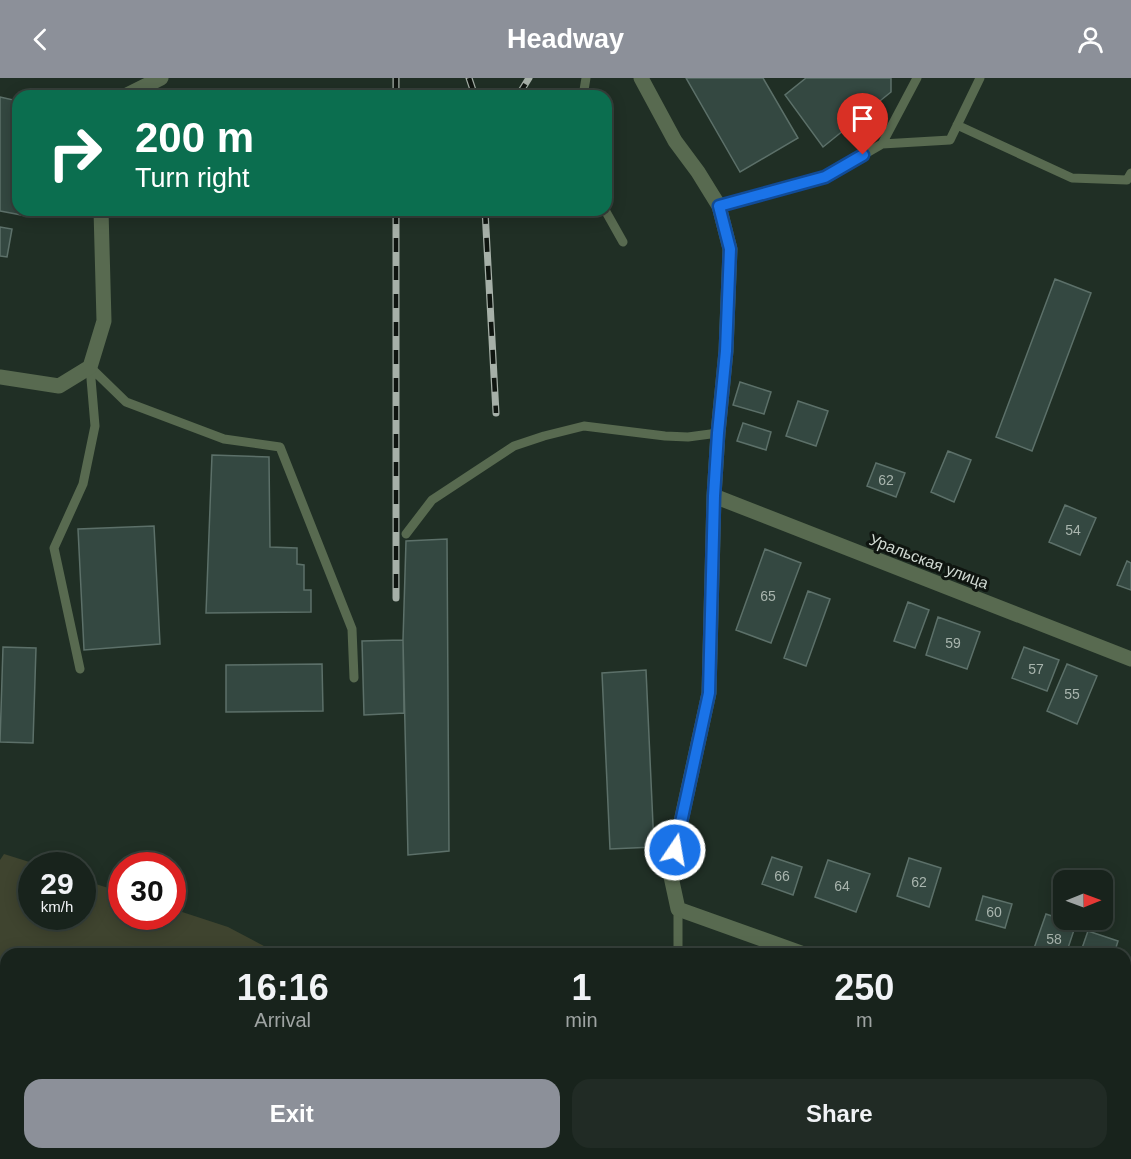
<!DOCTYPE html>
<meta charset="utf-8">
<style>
:root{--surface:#18231c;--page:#212b25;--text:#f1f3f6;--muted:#9fa4a3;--line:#36403b;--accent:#8c9099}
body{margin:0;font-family:Helvetica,sans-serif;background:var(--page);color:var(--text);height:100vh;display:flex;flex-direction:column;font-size:22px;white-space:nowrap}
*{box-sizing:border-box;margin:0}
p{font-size:20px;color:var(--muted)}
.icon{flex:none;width:33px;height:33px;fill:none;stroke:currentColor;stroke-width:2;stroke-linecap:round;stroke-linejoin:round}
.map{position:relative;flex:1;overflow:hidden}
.drawer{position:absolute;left:0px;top:870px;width:1131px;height:212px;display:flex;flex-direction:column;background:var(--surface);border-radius:18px 18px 0 0;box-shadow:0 3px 15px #0003,0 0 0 2px var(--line)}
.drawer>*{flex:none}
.banner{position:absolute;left:12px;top:12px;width:600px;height:126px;border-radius:18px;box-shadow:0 3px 15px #0003,0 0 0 2px var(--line);background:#0b6e4f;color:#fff;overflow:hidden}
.needle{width:39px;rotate:89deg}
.tools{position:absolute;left:1053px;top:792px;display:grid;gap:12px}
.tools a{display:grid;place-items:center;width:60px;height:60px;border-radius:12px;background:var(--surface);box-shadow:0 3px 15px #0003,0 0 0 2px var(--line);font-size:30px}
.speed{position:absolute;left:18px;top:774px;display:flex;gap:12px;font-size:30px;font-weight:700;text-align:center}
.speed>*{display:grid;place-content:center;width:78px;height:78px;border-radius:50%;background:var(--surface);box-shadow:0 3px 15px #0003,0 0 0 2px var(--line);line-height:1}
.speed small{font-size:15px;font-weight:400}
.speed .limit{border:9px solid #d22;background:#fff;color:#111}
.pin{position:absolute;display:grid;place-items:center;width:51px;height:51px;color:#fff;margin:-62px -26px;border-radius:50% 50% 50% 0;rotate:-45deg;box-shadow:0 0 6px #0007}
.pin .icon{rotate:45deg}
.me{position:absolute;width:66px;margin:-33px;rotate:12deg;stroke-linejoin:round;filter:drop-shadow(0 0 4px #0008)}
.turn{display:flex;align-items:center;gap:21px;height:126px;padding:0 24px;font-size:27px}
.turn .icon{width:78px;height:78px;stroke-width:2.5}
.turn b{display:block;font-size:42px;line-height:51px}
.eta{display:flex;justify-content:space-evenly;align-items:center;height:102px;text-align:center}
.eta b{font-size:36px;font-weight:700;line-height:42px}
.cta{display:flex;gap:12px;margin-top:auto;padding:12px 24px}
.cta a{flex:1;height:69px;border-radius:18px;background:var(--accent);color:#fff;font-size:24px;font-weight:700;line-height:69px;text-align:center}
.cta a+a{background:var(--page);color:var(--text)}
header{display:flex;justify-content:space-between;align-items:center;height:78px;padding:0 24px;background:var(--accent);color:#fff;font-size:27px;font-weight:700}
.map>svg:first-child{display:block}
.green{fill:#3f442f}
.building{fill:#344841;stroke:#5c7069;stroke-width:1.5}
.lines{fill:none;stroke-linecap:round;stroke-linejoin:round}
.service{stroke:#586a50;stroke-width:9}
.minor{stroke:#586a50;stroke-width:15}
.rail-casing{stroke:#a6b0a8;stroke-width:7}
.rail{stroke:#0f1510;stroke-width:4.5;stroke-dasharray:14;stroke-linecap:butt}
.route-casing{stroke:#114b97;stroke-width:15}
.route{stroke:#1a73e8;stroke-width:10}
.labels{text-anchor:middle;stroke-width:6;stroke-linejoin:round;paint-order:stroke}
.number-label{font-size:14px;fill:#a9b5ae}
.street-label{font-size:16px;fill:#d0d9d2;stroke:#0f1510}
</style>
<header><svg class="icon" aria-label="back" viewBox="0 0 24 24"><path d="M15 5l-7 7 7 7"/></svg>Headway<svg class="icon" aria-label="person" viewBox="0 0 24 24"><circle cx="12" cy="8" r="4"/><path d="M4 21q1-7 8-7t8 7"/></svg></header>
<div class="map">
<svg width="1131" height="1081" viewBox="0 0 1131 1081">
<rect width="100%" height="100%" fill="#202f25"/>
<path class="green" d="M4,776L39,787L32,788V838H82L83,802L121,814L122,838H172L173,831L228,849L279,876H6V1076H631L633,1081H0V782Z"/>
<path class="building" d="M686,0H763L798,60L740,94Z
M806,0H891V14L823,69L785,17Z
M0,19L18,23V132H28L27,138L0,133Z
M0,149L12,151L7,179L0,178Z
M1055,201L1091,215L1032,373L996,359Z
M740,304L771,314L764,336L733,327Z
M798,323L828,333L816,368L786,358Z
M743,345L771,354L766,372L737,363Z
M948,373L971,382L954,424L931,414Z
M212,377L269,379L270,469L297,470V486L304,487V512H311V534L206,535Z
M876,385L905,395L896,419L867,408Z
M1065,427L1096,440L1080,477L1049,464Z
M154,448L160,566L84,572L78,451Z
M447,461L449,773L408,777L403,562L406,463Z
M765,471L801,485L771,565L736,552Z
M1127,483L1131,485V512L1117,507Z
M808,513L830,521L806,588L784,580Z
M908,524L929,532L915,570L894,563Z
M938,539L980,554L967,591L926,577Z
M403,562L404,635L364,637L362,563Z
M3,569L36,570L33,665L0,664Z
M1024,569L1059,582L1047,613L1012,600Z
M322,586L323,633L226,634V587Z
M1067,586L1097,598L1077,646L1047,633Z
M646,592L654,769L610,771L602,595Z
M772,779L802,789L793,817L762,806Z
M909,780L941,790L929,829L897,818Z
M828,782L870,796L856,834L815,819Z
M983,818L1012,826L1005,850L976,842Z
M1046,836L1076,846L1066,876H1032Z
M1088,853L1118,863L1114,876H1080Z
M1125,1039L1131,1041L1125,1057Z"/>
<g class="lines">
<path class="service" d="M583,18L586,0
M957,47L1072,100L1127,102L1131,95
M882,66L950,62L980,0
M719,128L825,99L882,66L917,0
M605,132L623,164
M90,289L126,324L224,361L280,369L352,551L354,600
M406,456L432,422L514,368L544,358L584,348L665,358L688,359L718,355
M80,591L54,470L83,406L95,348L90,289
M678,831V876
M677,1076L678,1081
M639,1081L641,1076"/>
<path class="minor" d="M641,0L675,63L698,94L719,128L730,171L726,273L718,355L714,418L709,615L670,794L678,831L804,876
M125,18L161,0
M0,299L59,308L90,289L104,243L101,132
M714,418L1131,581
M1125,991L1131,993"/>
<g class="rail-casing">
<path id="rail" d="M396,0V18
M469,0L475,18
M518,18L529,0
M396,132V520
M485,132L496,335"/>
</g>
<use href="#rail" class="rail"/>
</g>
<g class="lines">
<g class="route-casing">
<path id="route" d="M675,772L709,615L714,418L718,355L726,273L730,171L719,128L825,99L863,77"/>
</g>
<use href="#route" class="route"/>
</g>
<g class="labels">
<g class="number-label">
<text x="886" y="407">62</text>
<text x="1073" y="457">54</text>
<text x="768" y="523">65</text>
<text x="953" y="570">59</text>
<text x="1036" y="596">57</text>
<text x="1072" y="621">55</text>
<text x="782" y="803">66</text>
<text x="919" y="809">62</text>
<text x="842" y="813">64</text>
<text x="994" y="839">60</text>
<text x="1054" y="866">58</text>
</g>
<g class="street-label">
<text transform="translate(929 483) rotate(21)" y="6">Уральская улица</text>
</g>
</g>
</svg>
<div class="tools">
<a><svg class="needle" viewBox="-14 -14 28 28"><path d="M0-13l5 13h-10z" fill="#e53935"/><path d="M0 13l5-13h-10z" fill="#9fa4a3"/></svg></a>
</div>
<div class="speed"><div>29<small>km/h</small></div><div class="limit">30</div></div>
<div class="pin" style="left:863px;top:77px;background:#d93025"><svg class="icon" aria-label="arrive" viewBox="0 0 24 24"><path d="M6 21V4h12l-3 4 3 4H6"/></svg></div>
<svg class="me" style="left:675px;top:772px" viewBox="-20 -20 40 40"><circle r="17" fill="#1a73e8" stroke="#fff" stroke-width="3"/><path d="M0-11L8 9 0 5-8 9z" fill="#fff"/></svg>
<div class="banner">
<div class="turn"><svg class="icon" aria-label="right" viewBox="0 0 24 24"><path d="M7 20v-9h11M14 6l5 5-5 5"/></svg><div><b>200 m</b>Turn right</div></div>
</div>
<section class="drawer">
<div class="eta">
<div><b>16:16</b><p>Arrival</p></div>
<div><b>1</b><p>min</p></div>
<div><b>250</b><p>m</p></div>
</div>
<div class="cta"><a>Exit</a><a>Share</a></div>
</section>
</div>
